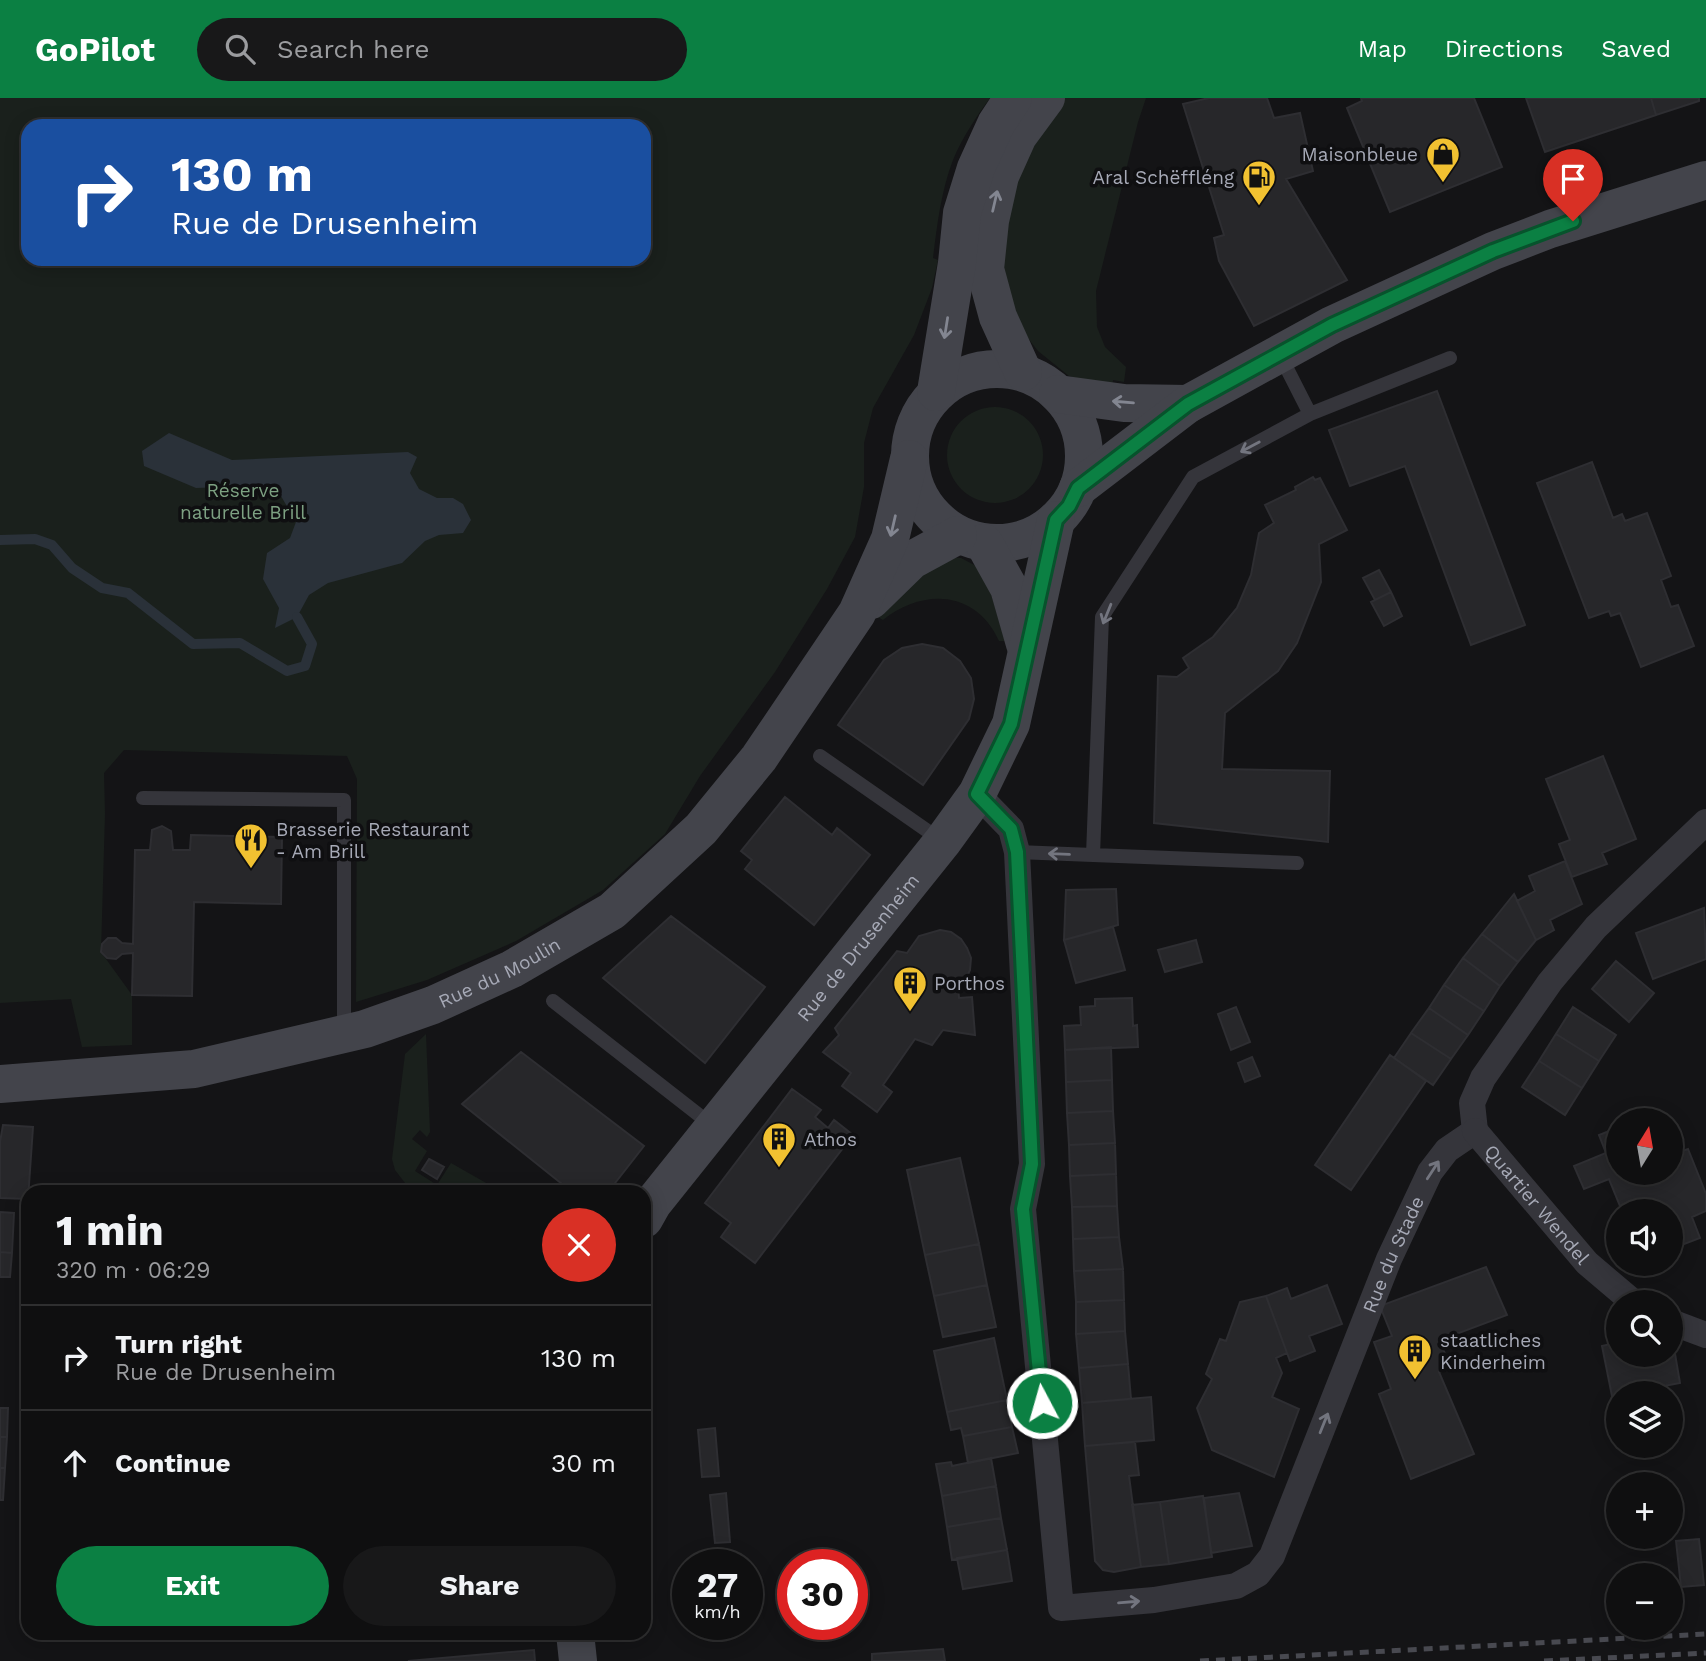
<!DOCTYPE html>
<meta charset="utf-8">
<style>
:root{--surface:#0f0f10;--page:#181819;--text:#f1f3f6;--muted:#9b9c9f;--line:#2f2f30;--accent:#0b8043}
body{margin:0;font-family:"Work Sans",sans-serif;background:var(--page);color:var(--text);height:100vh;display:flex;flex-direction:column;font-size:26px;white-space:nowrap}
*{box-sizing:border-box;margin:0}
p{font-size:23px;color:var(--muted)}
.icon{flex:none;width:38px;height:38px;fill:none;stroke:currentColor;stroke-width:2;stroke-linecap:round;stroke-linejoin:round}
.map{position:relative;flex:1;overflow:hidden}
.details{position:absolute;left:21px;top:1087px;width:630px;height:455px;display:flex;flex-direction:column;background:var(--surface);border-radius:21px;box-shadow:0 4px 18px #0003,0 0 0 2px var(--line)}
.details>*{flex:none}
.hud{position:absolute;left:21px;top:21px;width:630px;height:147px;border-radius:21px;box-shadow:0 4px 18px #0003,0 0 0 2px var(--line);background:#1a4fa0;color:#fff;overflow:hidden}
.needle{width:46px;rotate:11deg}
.fabs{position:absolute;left:1606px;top:1010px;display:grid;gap:14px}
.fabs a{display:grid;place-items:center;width:77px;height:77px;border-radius:50%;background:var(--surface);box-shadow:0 4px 18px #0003,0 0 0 2px var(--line);font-size:35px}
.speed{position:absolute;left:672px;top:1451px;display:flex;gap:14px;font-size:35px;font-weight:700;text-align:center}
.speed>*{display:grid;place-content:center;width:91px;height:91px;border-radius:50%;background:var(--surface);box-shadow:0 4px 18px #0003,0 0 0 2px var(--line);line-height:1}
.speed small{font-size:18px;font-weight:400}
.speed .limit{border:10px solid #d22;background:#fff;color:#111}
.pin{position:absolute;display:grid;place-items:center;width:60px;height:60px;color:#fff;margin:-72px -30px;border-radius:50% 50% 50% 0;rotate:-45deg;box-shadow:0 0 7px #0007}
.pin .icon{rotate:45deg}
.me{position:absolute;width:77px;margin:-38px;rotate:354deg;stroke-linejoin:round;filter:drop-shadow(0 0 5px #0008)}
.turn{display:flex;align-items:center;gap:24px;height:147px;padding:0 35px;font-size:32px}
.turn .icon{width:91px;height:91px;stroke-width:2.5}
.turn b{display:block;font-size:49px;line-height:60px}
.round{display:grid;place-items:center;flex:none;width:74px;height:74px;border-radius:37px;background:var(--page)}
.overview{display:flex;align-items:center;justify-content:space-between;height:119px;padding:0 35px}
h1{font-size:42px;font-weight:700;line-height:52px}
.cta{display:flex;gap:14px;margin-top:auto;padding:14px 35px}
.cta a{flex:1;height:80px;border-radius:42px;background:var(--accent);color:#fff;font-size:28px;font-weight:700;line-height:80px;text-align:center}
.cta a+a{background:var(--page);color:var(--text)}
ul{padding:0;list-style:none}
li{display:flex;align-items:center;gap:21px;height:105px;padding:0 35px;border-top:2px solid var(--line)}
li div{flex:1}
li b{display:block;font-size:26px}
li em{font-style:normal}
header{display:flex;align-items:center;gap:42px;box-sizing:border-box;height:98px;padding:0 35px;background:var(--accent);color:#fff}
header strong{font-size:33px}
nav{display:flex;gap:38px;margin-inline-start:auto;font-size:24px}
.search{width:490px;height:63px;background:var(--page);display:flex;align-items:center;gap:18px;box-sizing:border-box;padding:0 24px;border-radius:38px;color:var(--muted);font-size:26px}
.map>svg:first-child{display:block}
.green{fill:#1a201c;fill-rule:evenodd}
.water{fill:#2a3139}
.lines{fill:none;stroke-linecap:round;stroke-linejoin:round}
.stream{stroke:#2a3139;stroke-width:10}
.building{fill:#27272a;stroke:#2e2e32;stroke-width:2}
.lane{stroke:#35353b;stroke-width:14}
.street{stroke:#35353b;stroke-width:26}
.secondary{stroke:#43444b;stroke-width:38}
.rail{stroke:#484950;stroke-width:5;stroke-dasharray:9 7;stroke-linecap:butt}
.oneway{stroke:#838691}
.oneway2{stroke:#73757f}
.route-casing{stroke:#07532c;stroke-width:18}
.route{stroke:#0b8043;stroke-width:12}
.labels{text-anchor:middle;stroke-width:7;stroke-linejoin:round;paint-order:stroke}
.poi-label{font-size:19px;fill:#a6a9b6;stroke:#0f0f11;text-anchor:start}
.park-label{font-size:19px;fill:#7da182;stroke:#0f0f11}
.street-label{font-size:19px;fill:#a6a9b6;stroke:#0f0f11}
</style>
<header>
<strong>GoPilot</strong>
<div class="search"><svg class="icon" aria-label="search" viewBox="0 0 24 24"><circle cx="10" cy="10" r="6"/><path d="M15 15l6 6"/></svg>Search here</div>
<nav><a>Map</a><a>Directions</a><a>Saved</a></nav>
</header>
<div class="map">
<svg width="1706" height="1563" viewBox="0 0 1706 1563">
<rect width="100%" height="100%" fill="#141416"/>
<path class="green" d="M0,0H990C976,19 962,40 953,62C941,93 937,128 933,160L938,162L932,190L914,237L873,310L864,345V389L855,439L827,491L775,574L700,678L665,736L603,792L516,843L427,882L356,904L357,681L347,658L124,652L104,675L105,716L101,854L132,897V947L82,949L71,901L0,905ZM28,28H644V161H28Z
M1061,0H1146L1138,24L1096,193L1097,229L1105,249L1126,269L1124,284L1113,282L1112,291L1069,278L1038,253L1010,217L996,173L1011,80Z
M947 357a48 48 0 1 1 96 0a48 48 0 1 1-96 0Z
M944,459L961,460L984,472L1005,543H999C976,492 923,490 883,522L876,518Z
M426,936L430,1034L427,1039L420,1032L412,1041L427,1053L415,1073L437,1087L451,1065L502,1094H412L395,1072L392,1061L405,956Z"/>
<path class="water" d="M169,335L232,362L408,354L417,359L410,375L419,391L437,400H453L463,406L471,422L463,435L439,437L425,443L402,465L328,485L309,497L297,519L275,530L279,510L263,481L267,455L290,440L296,424L281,398L248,388L196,390L144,368L142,353Z"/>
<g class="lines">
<path class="stream" d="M0,442L35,441L52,447L72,470L102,490L128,495L193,546L240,545L287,573L305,568L312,546L297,519"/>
</g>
<path class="building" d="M1209,0H1267L1274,20L1300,15L1313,73L1286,81L1347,182L1254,228L1219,163L1214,140L1224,137L1183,6Z
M1361,0H1474L1502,69L1390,114L1347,10L1362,3Z
M1526,0H1651L1656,17L1545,54Z
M1651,0H1699V3L1656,17Z
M1437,293L1525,527L1471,547L1405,368L1350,388L1329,332Z
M1592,364L1613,420L1622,416L1625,423L1647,415L1671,478L1661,482L1671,509L1678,507L1694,548L1641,569L1620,515L1611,518L1609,513L1589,520L1537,385Z
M1313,379L1315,382L1320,380L1347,432L1319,446L1321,484L1297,545L1278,573L1225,615L1222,671L1330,673L1328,744L1154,725L1158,578L1177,579L1189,570L1183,560L1213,539L1237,510L1251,477L1259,435L1274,425L1265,407L1296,392L1295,389Z
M1379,472L1391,494L1375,502L1363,480Z
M1391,494L1402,518L1384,528L1371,504Z
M922,546L943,550L960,563L971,580L974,601L969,621L923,687L838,627L884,562L902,550Z
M1603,658L1636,741L1602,755L1607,766L1572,779L1559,746L1570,742L1546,681Z
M785,699L832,737L837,730L870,757L814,827L745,771L752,762L741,753Z
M162,728L171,733L173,752H190L191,737L282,739L281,806L194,804L192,898L132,897L133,855L122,856L116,861L107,860L101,854L102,846L108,840H116L122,845L133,846L135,752H150L152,732Z
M1565,763L1582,806L1550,822L1554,832L1536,842L1517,803L1535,793L1529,778Z
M1116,791L1118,827L1064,842L1066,792Z
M1514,796L1536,842L1518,864L1482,836Z
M1704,810L1706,861L1653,881L1636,835Z
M671,818L765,889L705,965L603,880Z
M1113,829L1125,872L1076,885L1064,842Z
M940,832L951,834L961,841L967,850L971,860L970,872L964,885L958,889L959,900L972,899L975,937L943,932L932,947L915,941L883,987L892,994L877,1014L842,988L851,975L823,954L839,937L835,930L897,853L907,855L919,838Z
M1482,836L1518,864L1500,888L1463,860Z
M1196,842L1202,864L1165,874L1158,852Z
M1463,860L1500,888L1484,913L1444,887Z
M1616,863L1654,895L1629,924L1592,891Z
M1444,887L1484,913L1468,937L1429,910Z
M1132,900L1133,928L1137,927L1138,949L1065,952L1064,928L1081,927L1080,909L1095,908V901Z
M1236,909L1250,944L1231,952L1218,916Z
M1573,909L1616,937L1599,963L1556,936Z
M1429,910L1468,937L1451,961L1411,935Z
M1411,935L1451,961L1433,987L1394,960Z
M1556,936L1599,963L1582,990L1539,963Z
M1111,949L1112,982L1066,984L1065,952Z
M521,954L644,1048L608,1094H572L462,1006Z
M1390,957L1426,983L1351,1092L1315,1067Z
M1252,959L1260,978L1245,984L1238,965Z
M1539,963L1582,990L1565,1017L1522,989Z
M1112,982L1113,1013L1067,1015L1066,984Z
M792,991L821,1012L815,1019L828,1030L834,1022L853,1037L755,1165L721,1139L731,1125L705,1105Z
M1113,1013L1115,1045L1069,1047L1067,1015Z
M3,1027L33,1029L28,1101L0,1100V1044Z
M1619,1029V1074H1671V1057L1688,1051L1706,1096V1113L1692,1119L1700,1140L1671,1151V1113H1622L1609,1081L1584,1091L1574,1068L1606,1055L1599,1037Z
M1115,1045L1116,1076L1070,1078L1069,1047Z
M960,1060L979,1146L925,1157L907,1072Z
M429,1061L444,1069L437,1081L422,1072Z
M1116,1076L1117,1108L1072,1109L1070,1078Z
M1117,1108L1119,1139L1073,1141L1072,1109Z
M0,1114L14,1115L12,1155L0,1154Z
M1119,1139L1123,1171L1074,1173L1073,1141Z
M979,1146L987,1187L934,1198L925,1157Z
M0,1154L12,1155L10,1179H0Z
M1486,1169L1507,1217L1440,1242L1450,1270L1439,1274L1474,1356L1411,1381L1379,1296L1391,1291L1374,1244L1392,1238L1380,1208Z
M1123,1171L1124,1202L1076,1204L1074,1173Z
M987,1187L996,1229L943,1239L934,1198Z
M1327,1187L1342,1226L1309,1238L1315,1253L1290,1263L1266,1198L1287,1190L1291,1201Z
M1266,1198L1287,1255L1276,1260L1282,1275L1272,1299L1299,1311L1274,1379L1212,1352L1197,1310L1212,1281L1206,1276L1220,1241L1226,1243L1240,1204Z
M1124,1202L1125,1233L1076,1236V1204Z
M1125,1233L1128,1266L1079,1270L1076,1236Z
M994,1240L1007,1302L947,1314L934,1253Z
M1619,1244V1256H1671L1673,1244L1680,1285L1612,1298L1602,1248Z
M1128,1266L1131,1301L1082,1305L1079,1270Z
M1151,1299L1154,1342L1085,1348L1082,1305Z
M1007,1302L1012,1329L963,1338L961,1330L951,1332L947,1314Z
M0,1310H8L7,1339H0Z
M1012,1329L1018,1355L968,1365L963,1338Z
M715,1330L719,1378L702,1379L698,1332Z
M0,1339H7L5,1370H0Z
M1135,1344L1139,1377L1129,1378L1141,1469L1114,1474L1103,1472L1095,1463L1085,1348Z
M991,1360L996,1388L942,1398L936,1366L951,1364L952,1368Z
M0,1370H5L3,1402H0Z
M996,1388L1001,1420L947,1429L942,1398Z
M726,1395L730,1444L715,1445L710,1397Z
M1239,1395L1252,1448L1211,1455L1204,1400Z
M1203,1398L1212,1459L1169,1466L1160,1404Z
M1160,1404L1169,1466L1141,1469L1132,1407Z
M1001,1420L1007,1452L952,1462L947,1429Z
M1699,1441L1704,1487L1681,1489L1676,1443Z
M1007,1452L1012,1483L963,1491L957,1460Z
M943,1551L945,1563H872V1556Z
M534,1552L535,1563H408Z"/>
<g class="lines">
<path class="lane" d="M1280,257L1310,316
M820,658L942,743
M143,700L344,702V935
M1017,754L1093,757L1102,519L1193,379L1310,316L1450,260
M1093,757L1297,765
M553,903L713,1028"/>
<g class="street">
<path id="s1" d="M977,696L1011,731L1017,754L1032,1066L1023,1111L1061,1510L1154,1502L1236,1488L1258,1476L1272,1458L1389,1161L1430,1074L1447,1052L1475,1033"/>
<path d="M1475,1033L1472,1005L1483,980L1550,884L1596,829L1706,724"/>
<path id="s2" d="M1475,1033L1587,1165L1633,1204"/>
<path d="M1671,1224L1706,1237"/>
</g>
<g class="secondary">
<circle cx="997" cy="358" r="87"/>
<path d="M1023,274L998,219L985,171L990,123L1000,78L1018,38L1046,0"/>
<path d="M936,294L957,165L962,115L976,70L996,26L1013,0"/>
<path d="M1058,296L1124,305L1188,306"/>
<path d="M1078,390L1188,306L1332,227L1493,153L1550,131L1706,82"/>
<path d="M984,445L1009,490L1025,546"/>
<path d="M871,502L912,462L958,437"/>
<path id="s3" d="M0,986L194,971L365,931L433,907L512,871L612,813L701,731L759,660L857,515L890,441L909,361"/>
<path id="s4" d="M644,1121L653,1105L943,743L977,696L1011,626L1056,422"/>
<path d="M575,1535L578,1563"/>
</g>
<path class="rail" d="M1200,1563L1706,1536
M1544,1563L1706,1555"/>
</g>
<defs><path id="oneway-shaft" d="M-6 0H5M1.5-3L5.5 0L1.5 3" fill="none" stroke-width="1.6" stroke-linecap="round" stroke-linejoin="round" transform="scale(1.75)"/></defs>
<g class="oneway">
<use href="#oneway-shaft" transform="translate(995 103) rotate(-77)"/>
<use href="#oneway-shaft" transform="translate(946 230) rotate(99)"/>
<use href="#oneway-shaft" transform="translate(1123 304) rotate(-175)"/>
<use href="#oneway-shaft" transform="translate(893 428) rotate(103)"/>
</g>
<g class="oneway2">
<use href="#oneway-shaft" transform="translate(1250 349) rotate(152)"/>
<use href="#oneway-shaft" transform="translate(1107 516) rotate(112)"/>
<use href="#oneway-shaft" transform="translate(1059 756) rotate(-178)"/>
<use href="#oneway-shaft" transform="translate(1433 1072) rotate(-57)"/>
<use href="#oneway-shaft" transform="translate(1324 1325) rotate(-68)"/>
<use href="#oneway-shaft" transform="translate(1129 1504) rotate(-5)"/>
</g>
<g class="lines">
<g class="route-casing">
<path id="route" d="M1042,1305L1023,1111L1032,1066L1017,754L1011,731L977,696L1011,626L1056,422L1069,408L1078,390L1188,306L1332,227L1493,153L1573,123"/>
</g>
<use href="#route" class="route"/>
</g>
<defs>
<g id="shop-pin" transform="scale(1.75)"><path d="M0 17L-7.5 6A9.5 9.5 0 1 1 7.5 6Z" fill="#f1c131" stroke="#0f0f11"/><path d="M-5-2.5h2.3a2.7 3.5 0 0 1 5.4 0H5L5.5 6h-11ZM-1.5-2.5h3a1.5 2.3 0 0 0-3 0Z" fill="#111"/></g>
<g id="fuel-pin" transform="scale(1.75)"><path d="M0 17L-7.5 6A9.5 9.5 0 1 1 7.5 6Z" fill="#f1c131" stroke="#0f0f11"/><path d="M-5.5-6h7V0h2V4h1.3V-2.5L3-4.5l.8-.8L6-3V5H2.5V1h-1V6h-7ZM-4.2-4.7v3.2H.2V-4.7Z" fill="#111"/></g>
<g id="restaurant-pin" transform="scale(1.75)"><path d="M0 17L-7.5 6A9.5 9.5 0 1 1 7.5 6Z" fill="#f1c131" stroke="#0f0f11"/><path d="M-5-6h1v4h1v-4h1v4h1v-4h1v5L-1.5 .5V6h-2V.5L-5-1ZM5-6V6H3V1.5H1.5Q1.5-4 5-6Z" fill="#111"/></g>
<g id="building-pin" transform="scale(1.75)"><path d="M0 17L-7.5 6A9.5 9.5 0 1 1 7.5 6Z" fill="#f1c131" stroke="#0f0f11"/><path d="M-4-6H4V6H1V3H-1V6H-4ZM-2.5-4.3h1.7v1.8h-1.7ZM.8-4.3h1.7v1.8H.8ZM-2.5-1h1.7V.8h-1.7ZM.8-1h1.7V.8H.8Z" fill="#111"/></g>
</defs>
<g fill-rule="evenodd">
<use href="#shop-pin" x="1443" y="56"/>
<use href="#fuel-pin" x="1259" y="79"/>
<use href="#restaurant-pin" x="251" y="742"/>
<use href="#building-pin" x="910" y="885"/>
<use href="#building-pin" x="779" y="1041"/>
<use href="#building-pin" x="1415" y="1253"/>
</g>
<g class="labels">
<g class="poi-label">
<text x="1418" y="63" text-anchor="end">Maisonbleue</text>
<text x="1234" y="86" text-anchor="end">Aral Schëffléng</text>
<text x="276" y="738">Brasserie Restaurant<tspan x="276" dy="22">- Am Brill</tspan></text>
<text x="934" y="892">Porthos</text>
<text x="804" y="1048">Athos</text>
<text x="1440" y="1249">staatliches<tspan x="1440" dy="22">Kinderheim</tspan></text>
</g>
<g class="park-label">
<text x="243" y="399">Réserve<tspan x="243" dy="22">naturelle Brill</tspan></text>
</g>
<g class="street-label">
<text dy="7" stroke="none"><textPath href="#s4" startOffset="346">Rue de Drusenheim</textPath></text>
<text dy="7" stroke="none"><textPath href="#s3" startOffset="516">Rue du Moulin</textPath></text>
<text dy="7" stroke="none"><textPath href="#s2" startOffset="96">Quartier Wendel</textPath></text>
<text dy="7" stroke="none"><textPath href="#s1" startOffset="1381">Rue du Stade</textPath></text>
</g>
</g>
</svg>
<div class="fabs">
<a><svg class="needle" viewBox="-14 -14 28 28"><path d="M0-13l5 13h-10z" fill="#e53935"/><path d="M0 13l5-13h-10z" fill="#9b9c9f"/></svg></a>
<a><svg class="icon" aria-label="sound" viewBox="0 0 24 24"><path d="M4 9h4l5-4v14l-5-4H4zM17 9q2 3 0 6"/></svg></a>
<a><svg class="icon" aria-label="search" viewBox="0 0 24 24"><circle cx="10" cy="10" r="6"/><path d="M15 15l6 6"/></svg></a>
<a><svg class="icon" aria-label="layers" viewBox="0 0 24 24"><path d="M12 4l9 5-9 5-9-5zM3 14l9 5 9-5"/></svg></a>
<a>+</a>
<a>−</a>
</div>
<div class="speed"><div>27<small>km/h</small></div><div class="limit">30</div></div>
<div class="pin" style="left:1573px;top:123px;background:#d93025"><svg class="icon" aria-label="arrive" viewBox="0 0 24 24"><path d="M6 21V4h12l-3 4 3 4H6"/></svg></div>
<svg class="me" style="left:1042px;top:1305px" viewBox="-20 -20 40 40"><circle r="17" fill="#0b8043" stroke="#fff" stroke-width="3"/><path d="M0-11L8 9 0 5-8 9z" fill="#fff"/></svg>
<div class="hud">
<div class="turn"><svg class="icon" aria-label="right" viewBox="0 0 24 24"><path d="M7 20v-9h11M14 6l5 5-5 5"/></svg><div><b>130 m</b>Rue de Drusenheim</div></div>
</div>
<section class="details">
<div class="overview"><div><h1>1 min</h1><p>320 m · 06:29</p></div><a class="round" style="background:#d93025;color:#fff"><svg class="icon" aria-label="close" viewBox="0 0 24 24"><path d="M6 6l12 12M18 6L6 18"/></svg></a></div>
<ul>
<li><svg class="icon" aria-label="right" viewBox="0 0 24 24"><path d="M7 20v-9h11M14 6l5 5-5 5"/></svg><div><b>Turn right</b><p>Rue de Drusenheim</p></div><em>130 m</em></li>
<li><svg class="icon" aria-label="ahead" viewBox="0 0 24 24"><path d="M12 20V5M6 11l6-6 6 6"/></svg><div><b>Continue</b></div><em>30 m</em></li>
</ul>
<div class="cta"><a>Exit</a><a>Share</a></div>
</section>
</div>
